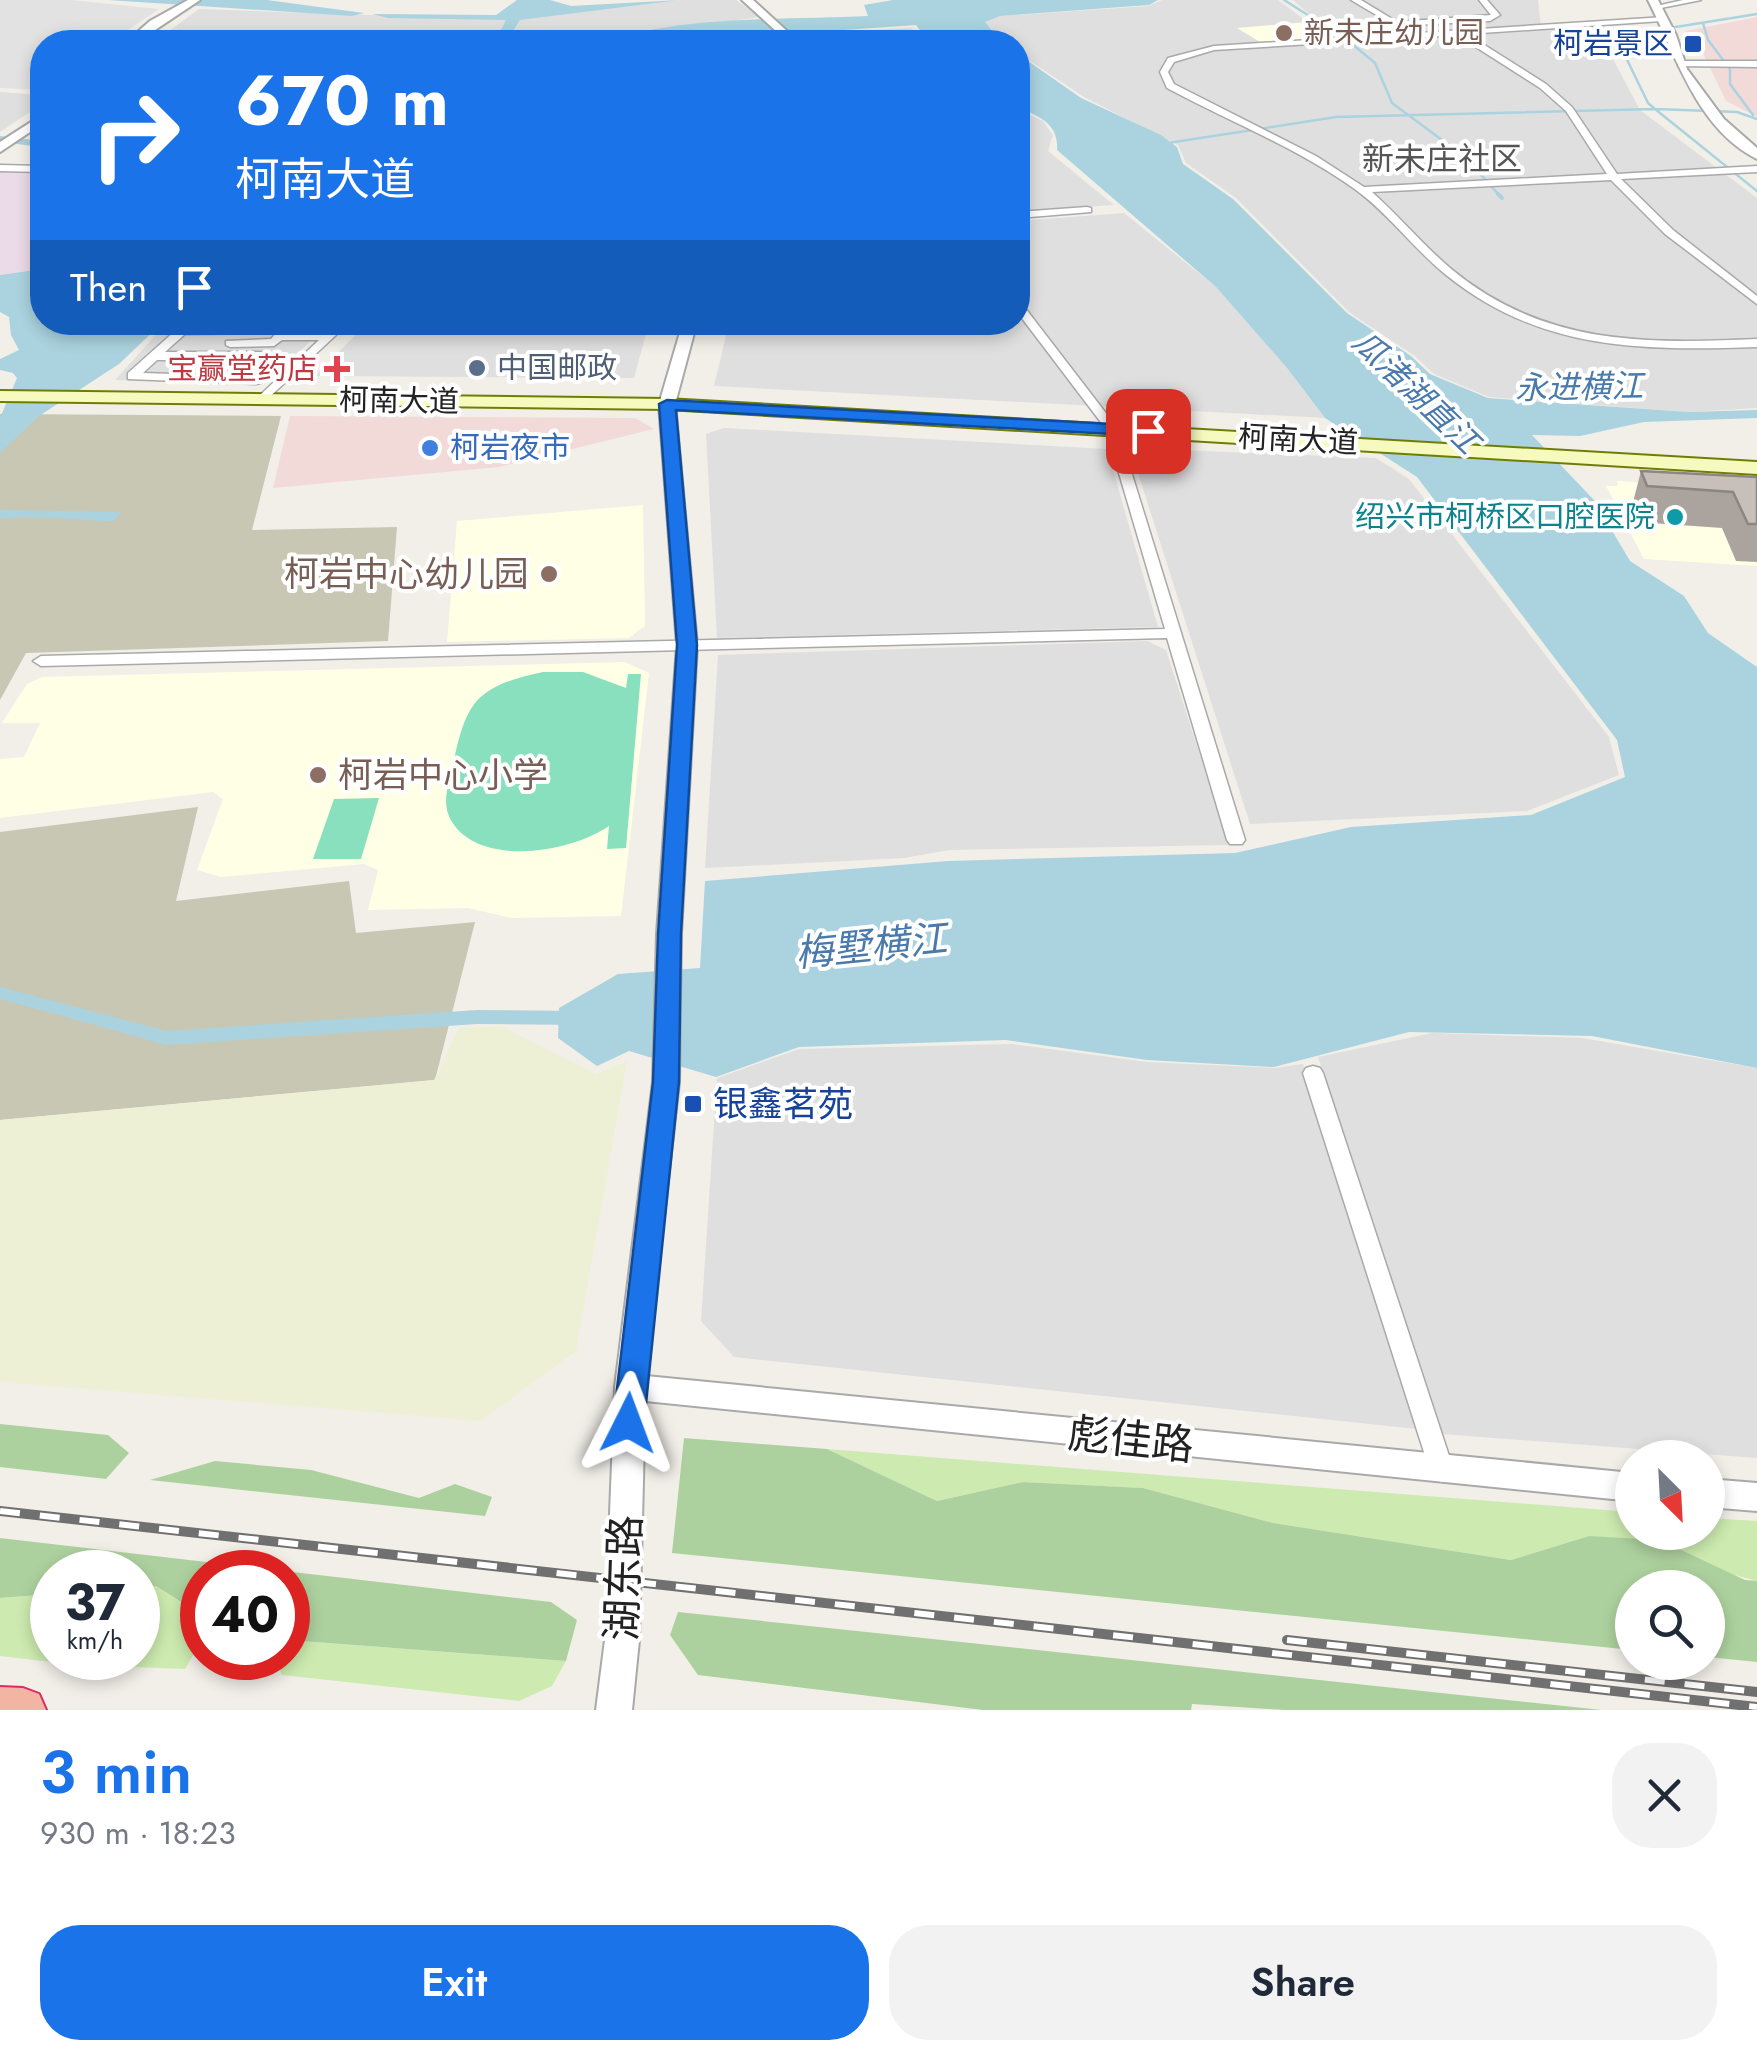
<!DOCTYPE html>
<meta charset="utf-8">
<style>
:root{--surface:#fff;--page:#f2f2f3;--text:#1f2937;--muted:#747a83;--accent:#1a73e8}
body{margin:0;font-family:Jost,"Noto Sans SC",sans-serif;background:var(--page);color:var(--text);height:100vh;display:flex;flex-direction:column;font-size:38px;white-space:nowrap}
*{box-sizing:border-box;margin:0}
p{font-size:32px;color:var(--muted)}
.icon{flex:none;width:55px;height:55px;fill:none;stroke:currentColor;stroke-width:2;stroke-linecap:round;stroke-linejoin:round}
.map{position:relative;height:1710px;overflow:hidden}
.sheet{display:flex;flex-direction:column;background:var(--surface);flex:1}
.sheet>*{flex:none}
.guide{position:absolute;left:30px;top:30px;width:1000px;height:305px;border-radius:40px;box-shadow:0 5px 15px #0003;background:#1a73e8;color:#fff;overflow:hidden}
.needle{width:65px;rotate:156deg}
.tools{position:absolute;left:1615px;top:1440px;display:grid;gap:20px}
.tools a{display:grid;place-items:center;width:110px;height:110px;border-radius:50%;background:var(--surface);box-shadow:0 5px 15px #0003;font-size:50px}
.speed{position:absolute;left:30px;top:1550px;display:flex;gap:20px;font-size:50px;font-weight:700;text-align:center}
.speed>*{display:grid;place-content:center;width:130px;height:130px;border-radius:50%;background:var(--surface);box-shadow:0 5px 15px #0003;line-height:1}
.speed small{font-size:25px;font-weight:400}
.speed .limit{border:15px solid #d22;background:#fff;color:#111}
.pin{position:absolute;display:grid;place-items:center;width:85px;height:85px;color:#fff;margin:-42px;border-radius:20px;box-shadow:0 5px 15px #0006}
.me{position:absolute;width:110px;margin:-55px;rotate:3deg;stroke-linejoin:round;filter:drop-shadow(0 0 8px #0008)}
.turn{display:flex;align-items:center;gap:35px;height:210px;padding:0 40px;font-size:45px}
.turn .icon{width:130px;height:130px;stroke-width:2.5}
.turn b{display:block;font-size:70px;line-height:85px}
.then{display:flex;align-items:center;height:95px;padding:0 40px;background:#0003;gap:20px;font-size:38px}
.round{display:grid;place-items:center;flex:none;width:105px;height:105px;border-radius:40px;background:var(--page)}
.summary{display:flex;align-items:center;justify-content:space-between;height:170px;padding:0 40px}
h1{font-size:60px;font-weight:600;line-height:75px;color:var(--accent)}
.primary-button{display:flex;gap:20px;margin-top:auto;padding:20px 40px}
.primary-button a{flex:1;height:115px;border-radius:40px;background:var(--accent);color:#fff;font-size:40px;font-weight:600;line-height:115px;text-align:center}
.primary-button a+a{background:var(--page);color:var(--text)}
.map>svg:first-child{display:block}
.residential{fill:#e0dfdf}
.commercial{fill:#f2dad9}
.industrial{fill:#ebdbe8}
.education{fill:#ffffe5}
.construction{fill:#c7c7b4}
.farmland{fill:#eef0d5}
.grass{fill:#cdebb0}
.forest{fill:#add19e}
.pitch{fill:#88e0be}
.parking{fill:#e2e2e2}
.water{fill:#aad3df}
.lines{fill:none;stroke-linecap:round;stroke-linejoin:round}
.stream-far1{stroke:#aad3df;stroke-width:2.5}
.stream{stroke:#aad3df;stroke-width:4}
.canal{fill:#aad3df;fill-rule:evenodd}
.minor-casing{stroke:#a9a9a9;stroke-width:3}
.tertiary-casing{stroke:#a9a9a9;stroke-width:4}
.secondary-casing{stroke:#707d05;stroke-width:4}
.trunk-casing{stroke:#dc2a67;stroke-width:4}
.minor{fill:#fff;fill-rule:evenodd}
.tertiary{fill:#fff;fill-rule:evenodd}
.secondary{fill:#f7fabf;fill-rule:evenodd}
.trunk{fill:#f2b4a3;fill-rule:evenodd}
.rail-casing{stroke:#707070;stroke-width:10}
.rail{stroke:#fff;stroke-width:6;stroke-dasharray:20;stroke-linecap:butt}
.wall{fill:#aba49e}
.building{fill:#c7bfb8;stroke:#8b8681;stroke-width:2.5}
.route{fill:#1a73e8;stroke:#114b97;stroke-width:2.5}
.education-dot{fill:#8d6e63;stroke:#fff;stroke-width:4}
.transit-dot{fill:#1a4fb4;stroke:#fff;stroke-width:4}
.service-dot{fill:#5c6f8a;stroke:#fff;stroke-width:4}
.health-dot{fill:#e0444e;stroke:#fff;stroke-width:4}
.shop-dot{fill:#3f7fe0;stroke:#fff;stroke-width:4}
.culture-dot{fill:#0f9aa8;stroke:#fff;stroke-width:4}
.labels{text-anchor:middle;stroke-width:8;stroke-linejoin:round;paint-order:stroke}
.far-education-label{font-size:30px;fill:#785e54;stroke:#fff;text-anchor:start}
.far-transit-label{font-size:30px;fill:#164399;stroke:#fff;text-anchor:end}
.far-service-label{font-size:30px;fill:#4e5e75;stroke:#fff;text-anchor:start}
.far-health-label{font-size:30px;fill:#be3a42;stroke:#fff;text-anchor:end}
.far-street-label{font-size:30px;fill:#222;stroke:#fff}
.far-shop-label{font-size:30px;fill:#366cbe;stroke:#fff;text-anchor:start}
.far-culture-label{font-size:30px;fill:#0d838f;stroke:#fff;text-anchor:end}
.far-quarter-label{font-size:32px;fill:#555;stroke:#fff}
.far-water-label{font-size:32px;font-style:italic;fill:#4a7aab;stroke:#fff}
.education-label{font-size:35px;fill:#785e54;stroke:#fff;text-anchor:end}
.transit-label{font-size:35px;fill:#164399;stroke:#fff;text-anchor:start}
.water-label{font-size:38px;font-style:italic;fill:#4a7aab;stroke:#fff}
.near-street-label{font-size:42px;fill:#222;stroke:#fff}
</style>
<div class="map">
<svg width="1757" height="1710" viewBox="0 0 1757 1710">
<rect width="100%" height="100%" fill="#f2efe9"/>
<path class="residential" d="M680,0H736L760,17L628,36L609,42H154L199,9L519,20Z
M1162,0H1278L1337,44L1596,27L1640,110L1757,198V408L1689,412L1489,397L1434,374L1415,356L1350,313L1236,198L1186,163L1178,145L1084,97L1018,53V42L996,39L984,22L1000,16L1148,6Z
M1293,0H1538L1541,27L1358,38L1315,19Z
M911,28L923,42H812L806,33Z
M0,92L42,95V104L0,132Z
M1018,110L1043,121L1053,135L1048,151L1114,205L1018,211Z
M1124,213L1216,287L1287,368L1325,418L714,386L729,323L1018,322V221Z
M172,323H329L267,383L115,380L162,328Z
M367,323V322L649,323L634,378L315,376Z
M724,428L1107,449L1158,627L717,638L706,434Z
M1130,448L1376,458L1409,479L1609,737L1619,775L1527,811L1250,824Z
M1147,641L1166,650L1229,845L950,850L904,858L705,868L718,655Z
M1432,1033L1582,1038L1757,1068V1458L1442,1434L1318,1057Z
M1012,1044L1147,1062L1275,1068L1303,1064L1417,1429L734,1357L701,1321L717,1078L799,1049Z"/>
<path class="commercial" d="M1757,17V117L1726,101L1700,47L1685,31Z
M290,416L635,418L654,429L499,467L273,488Z"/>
<path class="industrial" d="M0,171L42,172V269L0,275Z"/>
<path class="education" d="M1307,22L1330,39L1260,42L1237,28Z
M1617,481L1757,489V566L1644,559L1606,486H1618Z
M643,505L645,626L629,638L447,642L457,521Z
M625,662L649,673L621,916L511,918L468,908L368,910L378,870L364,864L221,877L197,870L223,799L213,792L0,818V759L24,757L40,723H2L27,684L42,677Z"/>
<path class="construction" d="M0,414L281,416L252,530L397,527L388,641L26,653L0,700Z
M198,807L176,901L349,881L356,933L475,922L435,1080L0,1120V832Z"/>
<path class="farmland" d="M501,1026L596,1074L627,1061L576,1351L481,1421L0,1382V1120L434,1080L459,1028Z"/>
<path class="grass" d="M827,1449L1632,1512V1532H1708V1518L1757,1521V1581L1589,1536L1511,1560L1273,1523L1143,1488L1023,1482L937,1501Z
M156,1586L202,1615V1656L193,1655L185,1669L78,1665L0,1656V1598L52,1594V1658H138V1587Z
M288,1640L566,1661L552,1686L519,1701L282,1675L278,1666L211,1658H288Z"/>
<path class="forest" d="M0,1424L108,1435L129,1453L106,1479L0,1467Z
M684,1438L827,1449L937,1501L1023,1482L1143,1488L1273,1523L1511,1560L1589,1536L1660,1540L1745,1580L1757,1581V1662L1708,1657V1588H1632V1650L672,1553Z
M215,1461L311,1470L419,1498L455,1484L492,1497L485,1516L150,1480Z
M0,1538L551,1602L577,1620L566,1661L288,1640V1572H202V1615L156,1586L138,1587V1572H52V1594L0,1598Z
M678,1612L1602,1710H1285L1192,1704L1191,1710H983L698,1675L670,1635Z"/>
<path class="pitch" d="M543,672H583L626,688L628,674H641L626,848L607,849L609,826C572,852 481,868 452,822C441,805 448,787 452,769C466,703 473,687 543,672Z
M379,798L361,859H313L334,799Z"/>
<path class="parking" d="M0,0H71L159,9L110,42H42V90L0,88Z"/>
<path class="water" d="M108,0H267L364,13L352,16Z
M517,0H550L571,6L680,0L520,20L506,42H495L506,20L388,18L372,14L496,15Z
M893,0H1158L1149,5L1000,16L985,22L1001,42H929L916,25L815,32L731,42H607C680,15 788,20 868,16L864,5Z
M1018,54L1081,98L1161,135L1177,147L1183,164L1233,199L1347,313L1411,356L1430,374L1488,398L1689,412L1757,410V418L1644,422L1580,436L1532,435L1594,500L1630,561L1684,596L1708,633L1757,667V1068L1592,1036L1409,1032L1274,1067L1147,1060L1006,1040L799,1047L716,1077L629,1051L597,1066L558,1038L559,1008L618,974L700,968L705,881L948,861L1235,853L1351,827L1531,815L1625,777L1617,740L1417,477L1325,418L1287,368L1216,287L1057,150C1059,123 1039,117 1018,107Z
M42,269V322L162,323L119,364L39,416L0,453V418L17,378L13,373L0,370V359L19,350L11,335L9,317L0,312V275Z
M0,510L121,512L114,521C76,521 37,514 0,519Z"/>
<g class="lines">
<path class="stream-far1" d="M1284,0L1346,39L1375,63L1392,103L1465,157L1500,196
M1757,14L1632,34L1618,41L1648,103L1655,109L1737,112L1757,119
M1703,23L1708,40L1730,69V84L1753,115
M1168,143L1336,117L1655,109L1757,191"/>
<path class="stream" d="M1498,194L1502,198"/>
<path class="canal" d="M0,136L42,141V147L0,142Z
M0,987L167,1031L477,1010L582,1011L589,1013L592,1018L589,1023L582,1025L477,1024L167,1045L0,999Z"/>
<g class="minor-casing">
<path id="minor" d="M1351,0H1361L1397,22L1491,15L1479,0H1487L1500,15L1490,21L1395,26Z
M1683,0H1701L1656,9L1652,7Z
M1665,17L1662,21L1467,34L1546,84L1572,107L1617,174L1757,166V172L1621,179L1673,230L1757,296V304L1665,234L1611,180L1372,192C1399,216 1422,244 1450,268C1542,345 1643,344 1757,339V347C1641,351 1539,351 1445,274C1413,248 1389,214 1356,190C1298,148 1230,122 1167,88L1160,72L1168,58L1214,46ZM1457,35L1540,88L1566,111L1607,174L1364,187L1316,156L1174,84L1168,72L1174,62L1214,50Z
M232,32L239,34L236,42H228Z
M1681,61H1757V67L1678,66Z
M0,165L42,166V172L0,171Z
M1087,207L1091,208V212L1018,218V212Z
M1018,303L1022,304L1118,429L1245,840L1242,844H1230L1227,840L1167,638L41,666L33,661L41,656L1165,629L1106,429L1018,313Z
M185,322H197L193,327L285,326L291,329L288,333H326L338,322H350L263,403L259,402V396L319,340H282L274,346L230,347L226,345V341L271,339L276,333L185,334L165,352H268L274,356L268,360H157L143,373L260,377V383L256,384L128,379V373Z
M1313,1066L1320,1068L1323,1073L1454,1471L1451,1478L1442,1482L1433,1478L1430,1471L1303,1073L1306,1068Z"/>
</g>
<g class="tertiary-casing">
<path id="tertiary" d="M188,0H200L137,42H126L150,21Z
M742,0H753L799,42H788Z
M1648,0H1658L1676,35L1687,69L1724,119L1757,148V159C1697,129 1676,55 1648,0Z
M42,115V124L0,152V142Z
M683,322H697L675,404L697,645L681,934L679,1082L646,1376L1632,1473V1501L645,1401L639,1640L632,1710H596L605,1640L615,1387L653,1082L657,934L677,645L659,404Z
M1708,1479L1757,1483V1511L1708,1507Z"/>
</g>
<g class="secondary-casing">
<path id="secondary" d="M0,391L667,399L1757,462V474L667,409L0,401Z"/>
</g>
<g class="trunk-casing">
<path id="trunk" d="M0,1687L23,1688L39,1694L46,1710H0Z"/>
</g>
<use href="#minor" class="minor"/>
<use href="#tertiary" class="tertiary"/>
<use href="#secondary" class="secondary"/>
<use href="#trunk" class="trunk"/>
<g class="rail-casing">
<path id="rail" d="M0,1511L1757,1707
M1287,1640L1757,1692"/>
</g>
<use href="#rail" class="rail"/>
</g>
<path class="wall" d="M1641,471L1757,477V562L1736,561L1722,528L1637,522L1632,506Z"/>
<path class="building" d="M1641,471L1757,477V524H1748L1733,492L1647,486Z"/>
<path class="route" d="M667,400L1148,426L1156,431L1148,436L676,410L697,645L681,934L679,1082L644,1423L640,1433L628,1436L617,1433L613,1423L653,1082L658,934L677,645L659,404Z"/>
<g class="education-dot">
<circle cx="1284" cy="33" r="10"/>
<circle cx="549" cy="574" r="10"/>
<circle cx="318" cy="775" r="10"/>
</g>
<g class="transit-dot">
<rect x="1683" y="34" width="20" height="20" rx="5"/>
<rect x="683" y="1094" width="20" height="20" rx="5"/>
</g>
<circle class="service-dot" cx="477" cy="368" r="10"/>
<path class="health-dot" d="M332 354h10v10h10v10h-10v10h-10v-10h-10v-10h10z"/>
<circle class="shop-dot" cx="430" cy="448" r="10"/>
<circle class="culture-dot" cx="1675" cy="517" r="10"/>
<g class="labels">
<g class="far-education-label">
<text x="1304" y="43">新未庄幼儿园</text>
</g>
<g class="far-transit-label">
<text x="1673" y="54">柯岩景区</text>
</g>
<g class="far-service-label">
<text x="497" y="378">中国邮政</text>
</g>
<g class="far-health-label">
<text x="317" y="379">宝赢堂药店</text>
</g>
<g class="far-street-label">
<text transform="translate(399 401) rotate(1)" y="10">柯南大道</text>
<text transform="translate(1298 440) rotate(3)" y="10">柯南大道</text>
</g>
<g class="far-shop-label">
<text x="450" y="458">柯岩夜市</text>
</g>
<g class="far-culture-label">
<text x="1655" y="527">绍兴市柯桥区口腔医院</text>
</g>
<g class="far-quarter-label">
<text x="1442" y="170">新未庄社区</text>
</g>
<g class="far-water-label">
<text transform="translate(1579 387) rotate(-1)" y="11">永进横江</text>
<text transform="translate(1416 392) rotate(44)" y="11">瓜渚湖直江</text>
</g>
<g class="education-label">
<text x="529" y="586">柯岩中心幼儿园</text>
<text x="338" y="787" text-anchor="start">柯岩中心小学</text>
</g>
<g class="transit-label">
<text x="713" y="1116">银鑫茗苑</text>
</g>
<g class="water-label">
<text transform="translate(871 946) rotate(-6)" y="13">梅墅横江</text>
</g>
<g class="near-street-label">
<text transform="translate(1131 1439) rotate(6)" y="15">彪佳路</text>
<text transform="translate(623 1578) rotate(-88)" y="15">湖东路</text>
</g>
</g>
</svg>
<div class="tools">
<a><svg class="needle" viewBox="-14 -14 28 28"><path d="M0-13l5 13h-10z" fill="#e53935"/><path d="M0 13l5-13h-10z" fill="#747a83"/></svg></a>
<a><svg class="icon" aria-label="search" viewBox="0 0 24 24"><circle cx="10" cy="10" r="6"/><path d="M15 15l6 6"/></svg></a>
</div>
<div class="speed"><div>37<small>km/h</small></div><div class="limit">40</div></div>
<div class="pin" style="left:1148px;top:431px;background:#d93025"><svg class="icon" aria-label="arrive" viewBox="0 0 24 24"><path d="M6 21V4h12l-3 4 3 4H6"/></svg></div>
<svg class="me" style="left:628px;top:1423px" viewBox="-20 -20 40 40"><path d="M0-17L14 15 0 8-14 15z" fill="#1a73e8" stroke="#fff" stroke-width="4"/></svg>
<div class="guide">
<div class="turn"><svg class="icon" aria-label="right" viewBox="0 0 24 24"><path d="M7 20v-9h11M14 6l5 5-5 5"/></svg><div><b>670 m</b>柯南大道</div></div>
<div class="then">Then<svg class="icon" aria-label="arrive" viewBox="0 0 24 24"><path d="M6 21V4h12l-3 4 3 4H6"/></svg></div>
</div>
</div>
<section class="sheet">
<div class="summary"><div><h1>3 min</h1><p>930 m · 18:23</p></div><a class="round"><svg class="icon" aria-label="close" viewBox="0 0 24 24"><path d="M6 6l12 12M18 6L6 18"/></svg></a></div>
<div class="primary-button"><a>Exit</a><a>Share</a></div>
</section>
